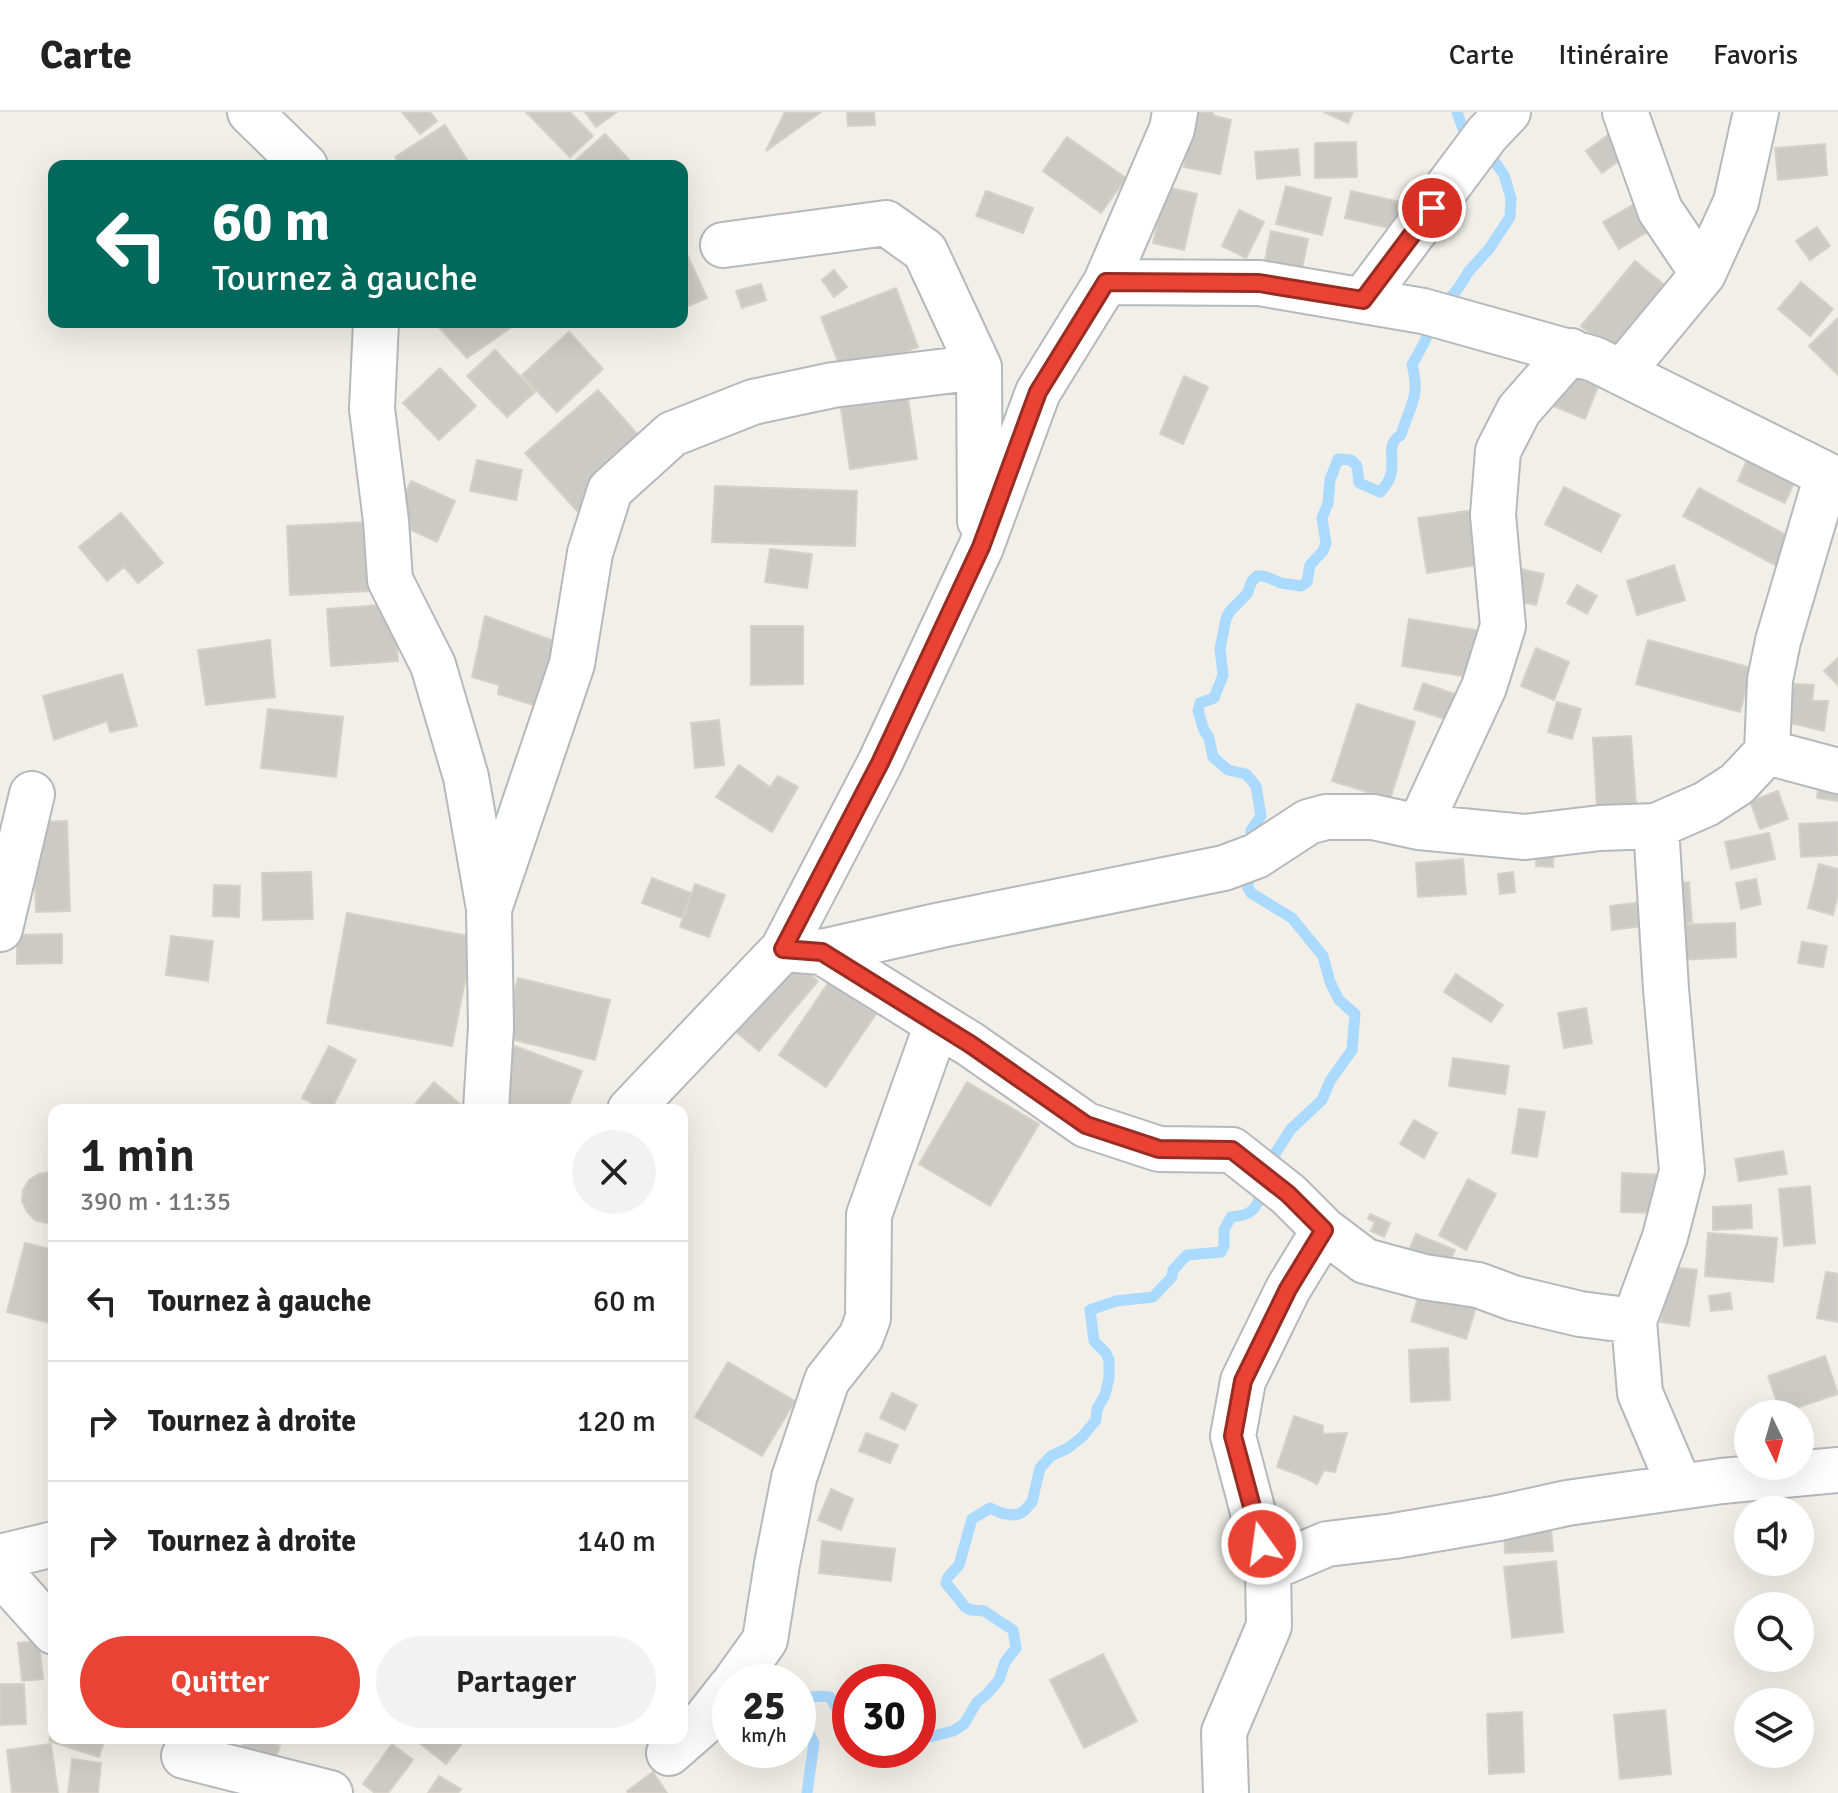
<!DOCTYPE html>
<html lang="fr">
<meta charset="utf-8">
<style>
:root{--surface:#fff;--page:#f2f2f2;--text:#222;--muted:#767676;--line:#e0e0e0;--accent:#ea4335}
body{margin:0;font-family:Signika,sans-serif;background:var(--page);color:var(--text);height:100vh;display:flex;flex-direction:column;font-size:30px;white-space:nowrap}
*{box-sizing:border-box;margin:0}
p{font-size:26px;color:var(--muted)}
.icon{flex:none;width:44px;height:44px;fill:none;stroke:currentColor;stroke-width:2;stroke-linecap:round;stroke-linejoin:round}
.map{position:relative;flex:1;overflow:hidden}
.sheet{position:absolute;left:48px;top:992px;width:640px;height:640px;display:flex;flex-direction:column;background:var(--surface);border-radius:16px;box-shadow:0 8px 32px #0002}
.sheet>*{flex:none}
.banner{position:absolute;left:48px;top:48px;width:640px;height:168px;border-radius:16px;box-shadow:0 8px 32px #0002;background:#00695c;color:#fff;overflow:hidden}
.needle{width:52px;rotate:175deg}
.fabs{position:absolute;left:1734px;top:1288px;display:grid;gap:16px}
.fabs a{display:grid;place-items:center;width:80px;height:80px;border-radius:50%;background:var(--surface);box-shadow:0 8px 32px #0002;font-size:40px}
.speed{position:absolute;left:712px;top:1552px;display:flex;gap:16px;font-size:40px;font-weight:700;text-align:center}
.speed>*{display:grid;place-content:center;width:104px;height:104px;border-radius:50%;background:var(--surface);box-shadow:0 8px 32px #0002;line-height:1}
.speed small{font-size:20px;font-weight:400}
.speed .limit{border:12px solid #d22;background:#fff;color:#111}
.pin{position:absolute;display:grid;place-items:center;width:68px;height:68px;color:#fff;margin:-34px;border:4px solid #fff;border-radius:50%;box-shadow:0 2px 8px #0007}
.me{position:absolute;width:88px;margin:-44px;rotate:346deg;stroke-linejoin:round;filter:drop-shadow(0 0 6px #0008)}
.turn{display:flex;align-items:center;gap:28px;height:168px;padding:0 32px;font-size:36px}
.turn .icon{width:104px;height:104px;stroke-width:2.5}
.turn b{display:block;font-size:56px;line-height:68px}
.round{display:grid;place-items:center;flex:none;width:84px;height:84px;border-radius:42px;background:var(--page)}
.summary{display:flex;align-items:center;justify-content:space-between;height:136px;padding:0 32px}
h1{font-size:48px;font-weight:600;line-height:60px}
.button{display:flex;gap:16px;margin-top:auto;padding:16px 32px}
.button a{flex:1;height:92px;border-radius:48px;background:var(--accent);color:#fff;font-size:32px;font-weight:600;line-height:92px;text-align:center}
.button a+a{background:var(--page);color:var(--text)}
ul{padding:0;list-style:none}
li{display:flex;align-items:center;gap:24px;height:120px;padding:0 32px;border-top:2px solid var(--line)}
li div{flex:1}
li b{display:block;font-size:30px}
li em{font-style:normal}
header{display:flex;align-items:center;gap:48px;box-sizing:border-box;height:112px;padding:0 40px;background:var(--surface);border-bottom:2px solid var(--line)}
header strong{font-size:38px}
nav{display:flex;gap:44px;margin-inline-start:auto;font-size:28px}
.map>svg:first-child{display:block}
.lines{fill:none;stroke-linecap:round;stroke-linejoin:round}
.stream{stroke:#aadaff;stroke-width:11}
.building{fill:#cccac5;stroke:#d6d1c6;stroke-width:2}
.minor-casing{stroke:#b5b8bc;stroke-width:48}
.minor{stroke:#fff;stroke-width:44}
.route-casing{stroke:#982c22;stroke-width:20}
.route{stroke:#ea4335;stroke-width:14}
</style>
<header>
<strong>Carte</strong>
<nav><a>Carte</a><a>Itinéraire</a><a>Favoris</a></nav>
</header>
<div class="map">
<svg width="1838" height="1681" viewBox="0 0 1838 1681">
<rect width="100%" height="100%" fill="#f1efe8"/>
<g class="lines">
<path class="stream" d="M1457,0L1463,17L1471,29
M1443,195L1459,175L1469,159L1489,137L1510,105L1511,86L1504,63L1493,47L1484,40
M1250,735L1251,718L1261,704L1256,674L1246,662L1228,658L1213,645L1209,626L1204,618L1198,599L1200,591L1214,586L1223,563L1220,537L1226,507L1230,499L1247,482L1252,469L1257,464H1264L1281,471L1301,474L1307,470L1310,453L1323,439L1326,431L1322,406L1328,391L1330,368L1338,347L1351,348L1357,354L1359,371L1380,380C1385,375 1389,369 1391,362C1395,346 1385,332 1401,323C1409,295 1421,285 1412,253L1425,229L1433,209
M1249,756L1248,776L1251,781L1292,806L1323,844L1330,870L1339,888L1355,902L1352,938L1330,969L1322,988L1291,1017L1276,1040L1271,1059
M918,1628L953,1619L964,1612L977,1590L986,1583L999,1568L1005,1550L1016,1536L1013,1518L984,1499L971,1498L965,1495L946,1471L948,1465L959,1453L972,1407L990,1396L1001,1401L1013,1403L1019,1402L1024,1399L1032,1390L1040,1356L1051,1344L1068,1336L1082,1325L1096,1308L1097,1297L1105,1283L1109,1266V1248L1106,1241L1094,1229L1090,1198L1116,1189L1153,1185L1172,1165L1173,1158L1187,1143L1221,1140L1224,1134V1118L1231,1105C1256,1103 1256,1095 1265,1074
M878,1638H881
M807,1681L814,1631L801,1606L799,1591L803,1586L822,1584L830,1585L850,1620"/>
</g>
<path class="building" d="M402,0H430L437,9L420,22Z
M526,0H570L593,24L570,45Z
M585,0H617L596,15Z
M785,0H821L766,39Z
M847,0H874L875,13L848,14Z
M1195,0H1212L1215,4L1231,8L1220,62L1184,55Z
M1324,0H1353L1348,11Z
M445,13L471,54H401L395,45Z
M1618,16L1634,38L1602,61L1586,39Z
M605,22L635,54H578L574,50Z
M1067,25L1126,66L1101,101L1043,59Z
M1356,30L1357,65L1315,66V31Z
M1825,32L1827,63L1778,68L1775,36Z
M1298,37L1300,63L1257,67L1255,40Z
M1286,74L1331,86L1322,123L1276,112Z
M1166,75L1197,82L1184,138L1153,131Z
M986,79L1033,96L1023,121L976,104Z
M1351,79L1400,90L1394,117L1345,106Z
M1643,87L1659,113L1619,137L1603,110Z
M1239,98L1264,110L1246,146L1222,134Z
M1817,115L1830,134L1810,148L1796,129Z
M1271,119L1308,127L1300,166L1263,158Z
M682,131L707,186L682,197Z
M1635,149L1674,181L1620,246L1581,214Z
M834,158L847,175L834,185L822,168Z
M1801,170L1833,197L1810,224L1778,197Z
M761,172L766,188L742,196L736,179Z
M896,176L918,235L843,263L821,205Z
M1838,206V263L1809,234Z
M434,210H519L467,246Z
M569,220L603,257L557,300L522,263Z
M495,238L535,280L507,305L467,264Z
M1557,255L1599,272L1585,307L1543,290Z
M440,256L476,294L439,328L403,291Z
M1184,264L1208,275L1183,332L1160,322Z
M598,278L649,335L577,399L525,341Z
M908,287L917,347L850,357L841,296Z
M1748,345L1796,366L1785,391L1738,369Z
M477,348L522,358L516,388L470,379Z
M411,369L455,389L437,430L392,409Z
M715,374L857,379L855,434L712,430Z
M1564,375L1620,403L1601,440L1545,412Z
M1699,376L1803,432L1788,460L1683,404Z
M1481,397L1489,451L1427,461L1418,406Z
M121,401L163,451L138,471L124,455L107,469L79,435Z
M366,410L369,479L290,483L287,414Z
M770,437L812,442L807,476L765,470Z
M1674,453L1685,488L1637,503L1627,469Z
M1521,457L1544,462L1536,493L1513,488Z
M1577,473L1597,484L1587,502L1567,491Z
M395,492L398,549L331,554L327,497Z
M485,504L563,532L540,595L498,582L499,573L472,565Z
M1409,507L1482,519L1474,566L1402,554Z
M751,514H803V572L751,573Z
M270,528L275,585L206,593L198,538Z
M1648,528L1752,556L1740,600L1636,572Z
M1536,536L1569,550L1554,588L1521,574Z
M1838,546V573L1824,559Z
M122,562L137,614L110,620L107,609L54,628L43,584Z
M1423,571L1463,585L1454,610L1414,597Z
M1794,572L1814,573L1812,589H1828L1824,619L1786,610Z
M1557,590L1581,597L1572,627L1548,620Z
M1357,592L1415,610L1390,687L1332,669Z
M268,597L343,605L336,665L261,656Z
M719,608L724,653L695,656L691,611Z
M1631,624L1636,692L1597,695L1593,626Z
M739,653L770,675L778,664L798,675L772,720L716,685Z
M1820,666L1838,668V689L1817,686Z
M1778,679L1788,707L1760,717L1750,689Z
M67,709L70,799L36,800L33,710Z
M1838,710V743L1801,745L1799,712Z
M1769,721L1775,747L1731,757L1725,730Z
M1537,737L1554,738L1553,755L1536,754Z
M1463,747L1466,782L1418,785L1416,751Z
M1819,752L1838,757V783L1833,803L1808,796Z
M311,760L313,807L263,808L262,761Z
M1513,760L1515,780L1500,782L1498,762Z
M652,766L691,781L682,806L642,791Z
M1756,767L1761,792L1741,797L1736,771Z
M1689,770L1692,810L1669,812L1667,772Z
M695,772L725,783L709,825L680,815Z
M214,773L240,774L239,805L213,804Z
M1649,789L1652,813L1612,818L1610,794Z
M347,801L474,825L452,934L327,911Z
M1735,811L1736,845L1679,848L1677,813Z
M62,822V851L17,852V823Z
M171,824L213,829L208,869L166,863Z
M1802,830L1827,834L1823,855L1798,851Z
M794,849L818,869L759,939L735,919Z
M1456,862L1503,893L1491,910L1444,880Z
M518,866L610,888L595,948L503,925Z
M829,870L876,902L826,975L779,943Z
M1586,896L1592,931L1564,936L1558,901Z
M509,932L582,959L567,998H525L489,985Z
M329,934L356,948L331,998H326L302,986Z
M1453,946L1509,954L1505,982L1449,974Z
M434,970L467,998H410Z
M967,970L1039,1012L990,1094L919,1052Z
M1519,997L1545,1000L1537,1045L1512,1041Z
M1414,1008L1437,1021L1424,1046L1400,1032Z
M1783,1039L1787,1062L1739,1069L1735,1047Z
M50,1060L54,1061V1110L46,1111L35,1108L27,1100L22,1089L23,1078L29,1068L39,1062Z
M1622,1061L1666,1063L1665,1101L1621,1100Z
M1468,1067L1496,1082L1466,1138L1439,1123Z
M1810,1074L1815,1131L1784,1134L1779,1077Z
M1751,1093L1752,1116L1713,1118V1095Z
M1370,1102L1390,1111L1384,1125L1371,1119L1375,1110L1368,1107Z
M1708,1121L1777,1126L1773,1170L1705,1164Z
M1416,1122L1455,1138L1445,1159L1407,1143Z
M25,1131L54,1138V1212L7,1200Z
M1669,1155L1697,1158L1689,1214L1661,1210Z
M1826,1160L1838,1162V1210L1817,1206Z
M1420,1179L1476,1196L1466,1227L1411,1209Z
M1730,1181L1732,1197L1711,1199L1709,1184Z
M1448,1236L1450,1288L1411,1290L1409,1238Z
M1825,1244L1838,1282L1781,1301L1768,1264Z
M728,1250L795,1289L762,1344L695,1305Z
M892,1281L917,1293L905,1318L880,1306Z
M1294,1304L1323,1314V1322L1347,1321L1335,1360L1324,1358L1317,1372L1299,1363L1277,1355Z
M866,1321L898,1333L890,1351L859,1339Z
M831,1377L853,1387L841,1418L818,1408Z
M1551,1415L1553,1439L1505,1441L1504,1417Z
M822,1429L895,1437L891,1469L819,1461Z
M1556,1449L1563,1520L1512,1526L1504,1455Z
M39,1529L43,1567L22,1569L18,1531Z
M1103,1542L1137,1609L1084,1636L1050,1568Z
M0,1572H24L26,1612L0,1613Z
M1665,1598L1671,1662L1620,1667L1614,1603Z
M1522,1600L1524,1660L1489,1662L1487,1602Z
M54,1612V1626H105L99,1645L49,1629Z
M245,1626H260L280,1634L272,1655L238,1642Z
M413,1626H466L446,1652Z
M51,1632L58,1681H12L7,1638Z
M392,1632L413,1648L388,1681H375L363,1672Z
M72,1647L101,1651L98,1681H68Z
M653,1660L667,1681H628L627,1679Z
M439,1664L461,1677L458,1681H428Z"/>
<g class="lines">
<g class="minor-casing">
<path id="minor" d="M250,0L305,54
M1625,0L1660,98L1703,162
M723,133L886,111L925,139L979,255L980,409
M1106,170L1259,171L1423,199L1594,247L1827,363L1838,370
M1363,188L1487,22L1508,0
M376,210L372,297L386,409L390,468L433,553L466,665L489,797L491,915L486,998
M1622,260L1703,162L1736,90L1756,0
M1767,640L1838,659
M1656,714L1666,877L1682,1059L1665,1125L1634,1209L1640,1281L1680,1375
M1419,715L1484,575L1503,514L1493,403L1498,339L1519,298L1571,239
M489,797L572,552L590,441L610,378L672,322L753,290L833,273L979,255
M0,817L32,682
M783,837L822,840L941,813L1224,756L1256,744L1308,710L1326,705H1373L1419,715L1525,725L1600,716L1656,714L1706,692L1737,672L1767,640L1770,568L1778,529L1827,363
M822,840L970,932L1086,1013L1159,1037L1232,1038L1288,1082L1324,1118L1365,1149L1424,1165L1478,1173L1513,1186L1580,1202L1634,1209
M630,998L783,837L880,651L981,435L1038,280L1106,170L1172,17L1175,0
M0,1445L54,1432
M1268,1457L1327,1432L1394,1424L1499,1406L1567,1391L1722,1369L1838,1358
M0,1460L54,1520
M735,1570L765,1528L777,1452L794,1366L827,1268L861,1225L868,1206L869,1103L937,912
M669,1641L701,1613L730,1576
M184,1644L330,1681
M1226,1681L1224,1620L1269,1514L1268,1457L1233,1324L1243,1269L1288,1177L1324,1118"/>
</g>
<use href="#minor" class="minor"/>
</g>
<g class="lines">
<g class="route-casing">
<path id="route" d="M1262,1432L1233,1324L1243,1269L1288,1177L1324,1118L1288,1082L1232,1038L1159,1037L1086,1013L970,932L822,840L783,837L880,651L981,435L1038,280L1106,170L1259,171L1363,188L1432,96"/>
</g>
<use href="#route" class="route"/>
</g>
</svg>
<div class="fabs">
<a><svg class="needle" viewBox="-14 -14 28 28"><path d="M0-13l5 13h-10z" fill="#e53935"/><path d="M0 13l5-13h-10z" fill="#767676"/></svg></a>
<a><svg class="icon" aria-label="sound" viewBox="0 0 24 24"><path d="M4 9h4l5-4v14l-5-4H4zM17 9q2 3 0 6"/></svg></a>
<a><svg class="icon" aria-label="search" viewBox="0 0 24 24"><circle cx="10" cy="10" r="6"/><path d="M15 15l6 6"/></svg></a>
<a><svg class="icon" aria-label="layers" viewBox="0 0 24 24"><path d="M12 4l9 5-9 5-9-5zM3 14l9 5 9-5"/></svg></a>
</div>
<div class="speed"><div>25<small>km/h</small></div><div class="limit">30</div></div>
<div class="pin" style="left:1432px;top:96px;background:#d93025"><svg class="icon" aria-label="arrive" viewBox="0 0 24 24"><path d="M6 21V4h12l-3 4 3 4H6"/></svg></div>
<svg class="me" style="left:1262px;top:1432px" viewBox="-20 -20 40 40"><circle r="17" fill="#ea4335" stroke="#fff" stroke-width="3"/><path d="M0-11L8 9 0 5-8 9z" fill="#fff"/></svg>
<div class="banner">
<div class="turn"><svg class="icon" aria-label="left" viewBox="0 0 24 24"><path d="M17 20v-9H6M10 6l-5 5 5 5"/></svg><div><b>60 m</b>Tournez à gauche</div></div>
</div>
<section class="sheet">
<div class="summary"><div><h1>1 min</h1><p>390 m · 11:35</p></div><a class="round"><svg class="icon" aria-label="close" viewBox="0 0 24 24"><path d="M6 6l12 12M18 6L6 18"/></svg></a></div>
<ul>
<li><svg class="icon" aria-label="left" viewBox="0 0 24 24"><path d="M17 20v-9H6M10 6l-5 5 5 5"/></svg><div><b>Tournez à gauche</b></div><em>60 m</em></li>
<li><svg class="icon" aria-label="right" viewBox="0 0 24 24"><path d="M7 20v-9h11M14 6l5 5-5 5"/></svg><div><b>Tournez à droite</b></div><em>120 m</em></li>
<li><svg class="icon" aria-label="right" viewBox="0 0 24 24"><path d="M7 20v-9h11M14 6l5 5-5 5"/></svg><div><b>Tournez à droite</b></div><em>140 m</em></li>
</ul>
<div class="button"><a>Quitter</a><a>Partager</a></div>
</section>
</div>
